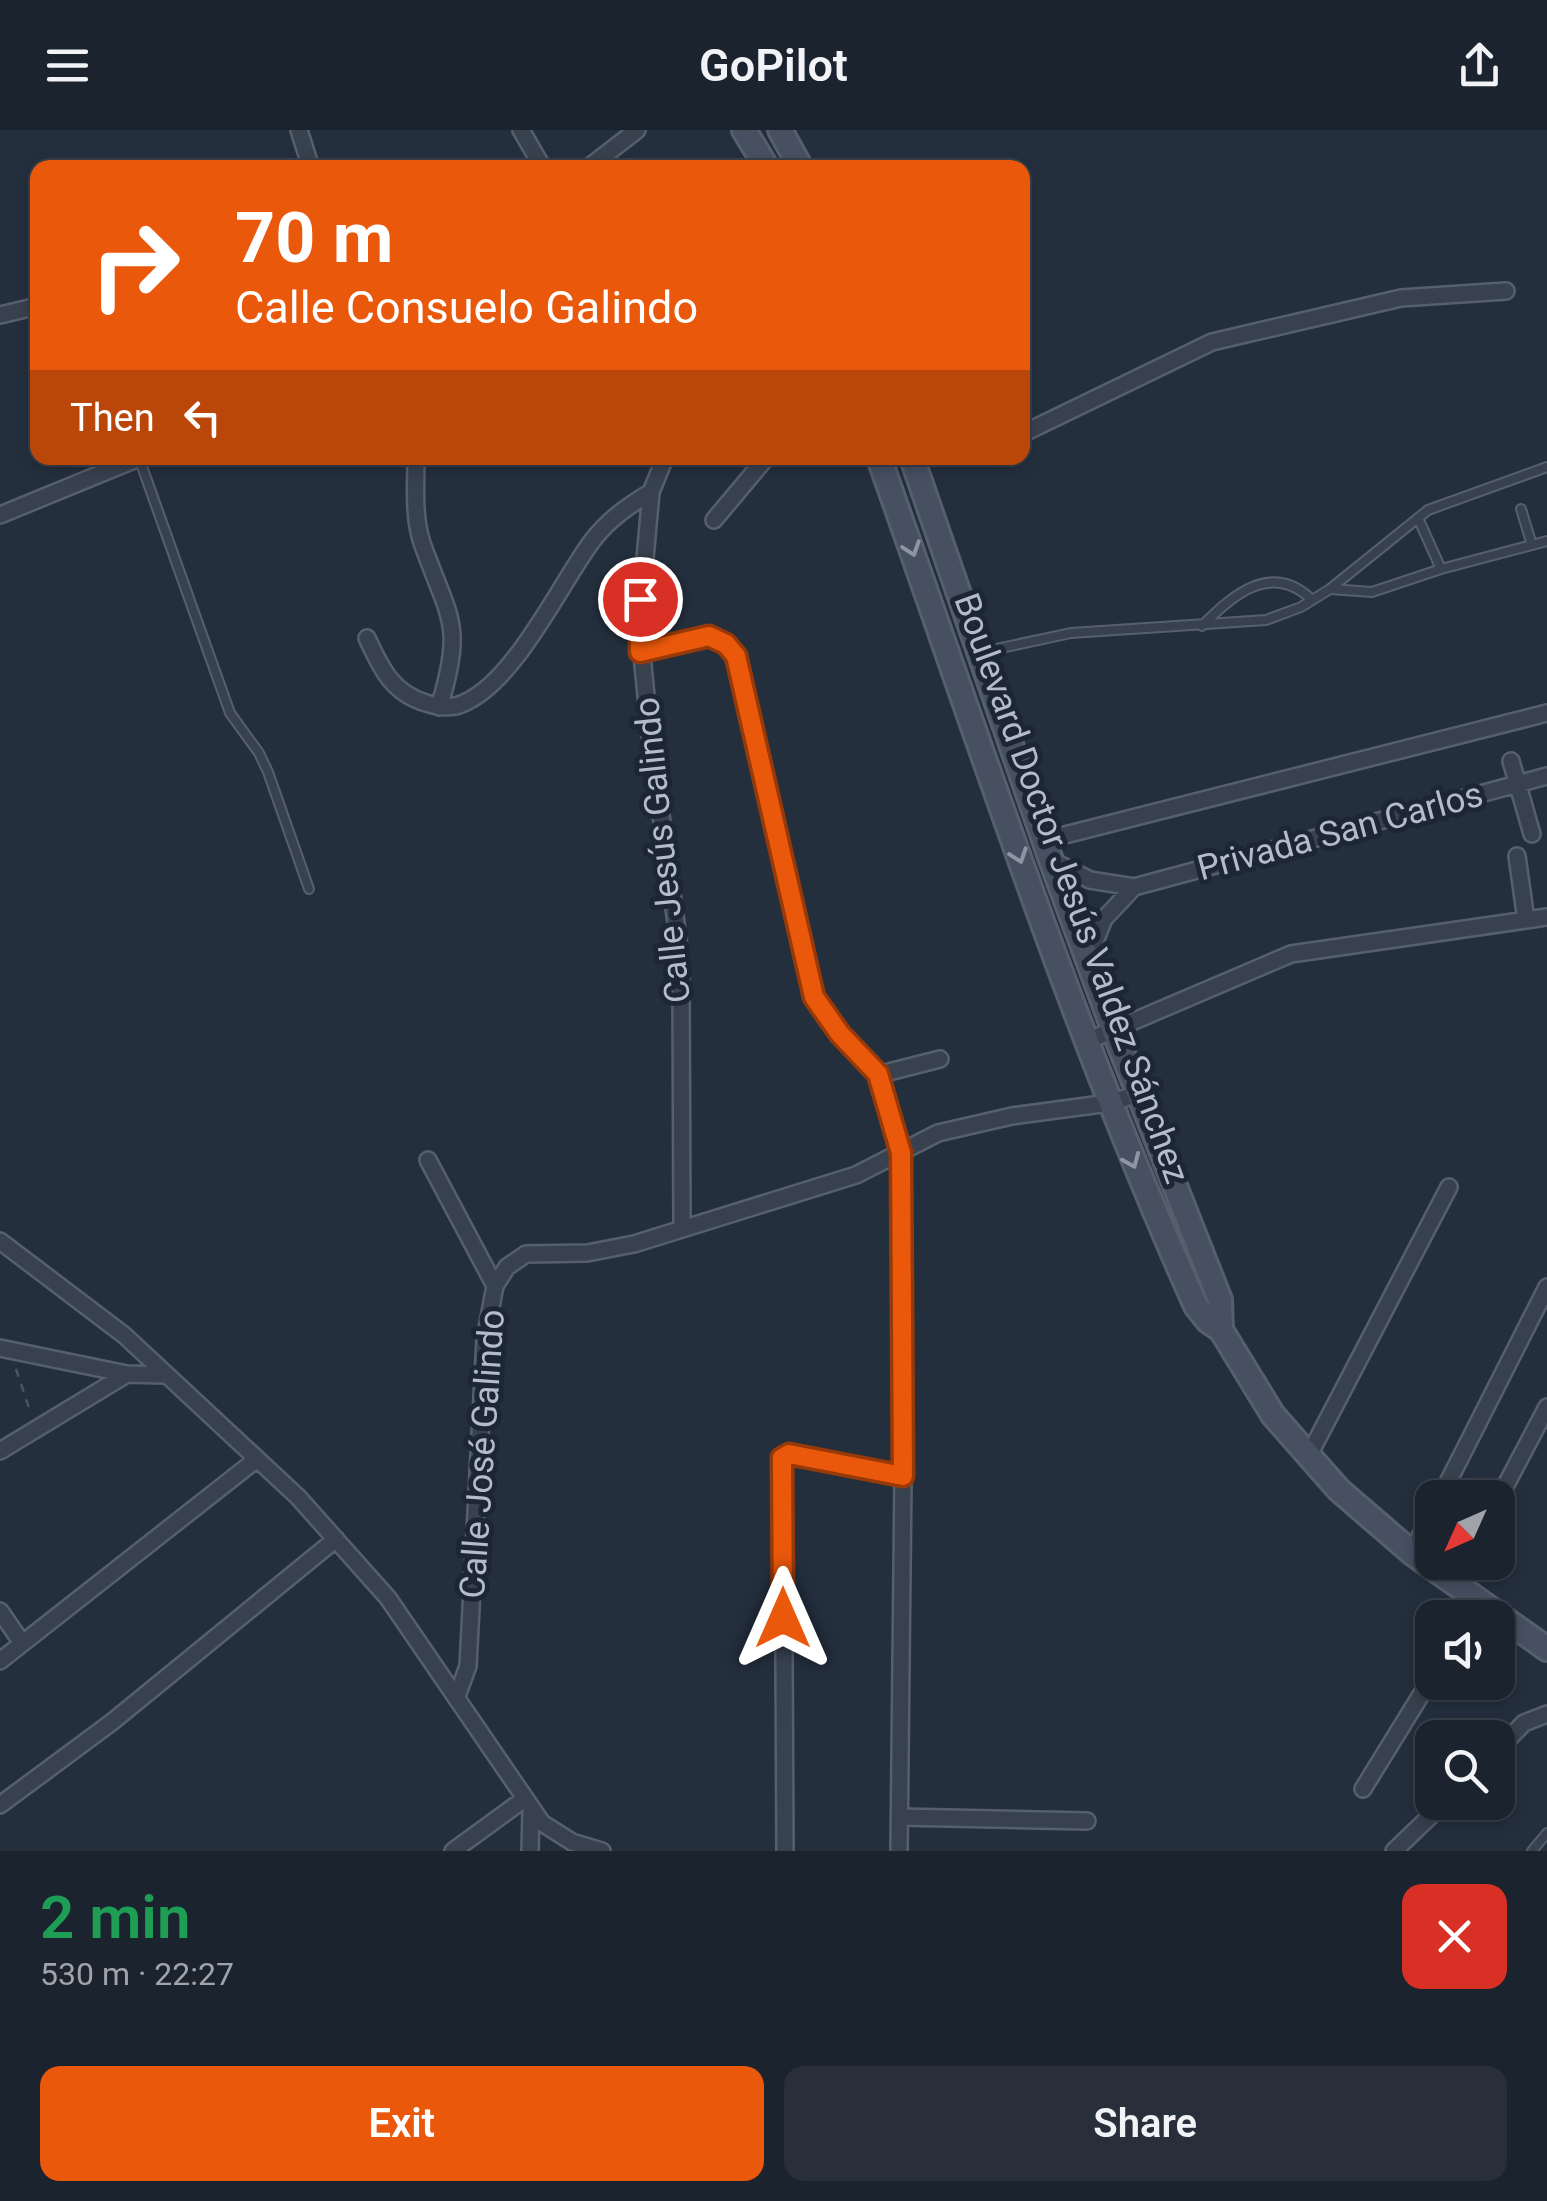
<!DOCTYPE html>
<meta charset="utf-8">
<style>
:root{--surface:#1b232e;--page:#282f3a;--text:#f1f3f6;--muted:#a0a4aa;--line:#39404a;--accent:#ea580c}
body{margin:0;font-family:Roboto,sans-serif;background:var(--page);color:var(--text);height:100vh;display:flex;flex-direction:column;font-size:38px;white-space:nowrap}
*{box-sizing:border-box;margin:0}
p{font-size:32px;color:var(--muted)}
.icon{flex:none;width:55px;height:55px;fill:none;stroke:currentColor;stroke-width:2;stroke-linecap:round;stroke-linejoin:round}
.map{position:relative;height:1721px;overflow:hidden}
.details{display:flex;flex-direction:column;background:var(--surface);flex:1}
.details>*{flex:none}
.banner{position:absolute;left:30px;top:30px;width:1000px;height:305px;border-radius:20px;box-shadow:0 5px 15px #0003,0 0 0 2px var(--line);background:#ea580c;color:#fff;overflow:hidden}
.needle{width:65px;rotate:225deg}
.fabs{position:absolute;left:1415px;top:1350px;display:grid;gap:20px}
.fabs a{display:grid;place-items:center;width:100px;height:100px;border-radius:20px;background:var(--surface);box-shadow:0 5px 15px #0003,0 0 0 2px var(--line);font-size:50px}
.pin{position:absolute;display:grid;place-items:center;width:85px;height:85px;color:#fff;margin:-42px;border:5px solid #fff;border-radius:50%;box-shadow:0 2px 10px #0007}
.me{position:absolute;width:110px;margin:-55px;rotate:0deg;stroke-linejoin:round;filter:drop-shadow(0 0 8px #0008)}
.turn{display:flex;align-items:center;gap:35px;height:210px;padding:0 40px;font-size:45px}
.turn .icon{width:130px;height:130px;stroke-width:2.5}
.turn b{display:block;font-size:70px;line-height:85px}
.then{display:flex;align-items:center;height:95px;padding:0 40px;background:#0003;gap:20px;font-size:38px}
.round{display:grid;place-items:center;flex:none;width:105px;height:105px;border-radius:20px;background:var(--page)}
.headline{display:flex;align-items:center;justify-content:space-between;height:170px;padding:0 40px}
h1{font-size:60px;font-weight:600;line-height:75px;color:#1e9e55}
.cta{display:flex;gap:20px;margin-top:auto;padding:20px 40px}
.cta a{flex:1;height:115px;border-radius:20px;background:var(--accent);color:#fff;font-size:40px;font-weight:600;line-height:115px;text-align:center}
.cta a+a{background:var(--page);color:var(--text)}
header{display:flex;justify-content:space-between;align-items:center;height:130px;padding:0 40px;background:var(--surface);font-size:45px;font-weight:600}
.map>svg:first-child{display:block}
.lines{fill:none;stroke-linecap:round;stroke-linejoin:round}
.lane-casing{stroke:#565f6c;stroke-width:12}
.street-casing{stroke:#565f6c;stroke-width:20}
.secondary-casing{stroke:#565f6c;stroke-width:28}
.path{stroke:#44595c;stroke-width:2.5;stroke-dasharray:8 8;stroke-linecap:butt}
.lane{stroke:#38414e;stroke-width:8}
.street{stroke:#38414e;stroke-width:15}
.secondary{stroke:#465061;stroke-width:22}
.oneway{stroke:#8e96a5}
.route-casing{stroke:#983908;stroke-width:25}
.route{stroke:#ea580c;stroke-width:18}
.labels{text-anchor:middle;stroke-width:10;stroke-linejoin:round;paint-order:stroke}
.street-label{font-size:35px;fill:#b4bcc9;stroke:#1d2633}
</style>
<header><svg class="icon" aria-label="menu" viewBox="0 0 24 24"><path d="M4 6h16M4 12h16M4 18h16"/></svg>GoPilot<svg class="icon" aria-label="share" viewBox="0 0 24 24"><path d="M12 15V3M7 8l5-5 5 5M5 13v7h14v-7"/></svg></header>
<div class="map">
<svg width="1547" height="1721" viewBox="0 0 1547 1721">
<rect width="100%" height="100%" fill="#242f3e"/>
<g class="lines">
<g class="lane-casing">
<path id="lane" d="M139,328L230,583L259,623L268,642L309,759
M1521,379L1532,415
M1418,388L1441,439L1547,411
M1330,459L1372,462L1441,439
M1202,496C1231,466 1271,431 1311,469
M982,522L1071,503L1266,490L1301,477L1330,459L1428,380L1547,337
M1532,1721L1547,1703"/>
</g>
<g class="street-casing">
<path id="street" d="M299,0L311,38
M521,0L543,38
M588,38L637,0
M0,185L38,176
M1022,304L1212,212L1401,168L1506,161
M416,328C416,356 413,385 422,413C449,489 465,494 439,577
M665,328L651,362L639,495L650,606L678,807L681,855L682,1098
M0,385L139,328
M714,390L766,328
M367,508C381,538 392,563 426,573C438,577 452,579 464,573C515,551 559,456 592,411C608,390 628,376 651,362
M640,522L709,506L726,514L735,526L815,867L840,904L877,945L901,1023L903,1347L899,1721
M1511,631L1532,704
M1045,710L1547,583
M1517,726L1526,790
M1051,730L1090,750L1134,757L1547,646
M1088,829L1104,789L1134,757
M1085,912L1291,824L1547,787
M877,945L940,929
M428,1030L495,1156
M0,1111L124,1205L298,1367L388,1468L542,1693L572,1712L602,1721
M0,1218L127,1244L164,1245
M0,1321L127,1244
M1308,1327L1449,1057
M1440,1368L1547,1157
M1498,1370L1547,1277
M1412,1423L1432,1382
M1454,1451L1464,1432
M0,1481L22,1513
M0,1531L257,1329
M457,1566L468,1536L485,1209L495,1156L507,1137L526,1124L587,1123L634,1114L856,1045L938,1003L1012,986L1109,973L1138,964
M1498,1620L1524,1593L1547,1584
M1363,1659L1432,1547
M0,1675L112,1592L336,1409
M899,1687L1087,1691
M453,1721L523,1670
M530,1721L531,1680
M785,1721L783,1328L789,1324L903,1347
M1394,1721L1445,1672"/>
</g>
<g class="secondary-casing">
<path id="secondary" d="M744,0L767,38
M780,0L801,38
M879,328C980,612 1072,900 1196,1176L1208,1191L1221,1200L1273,1285L1339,1360L1412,1423L1547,1519
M912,328L1051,730L1114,901L1220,1170L1221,1200"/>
</g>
<path class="path" d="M16,1239L31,1284"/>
<use href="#lane" class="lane"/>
<use href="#street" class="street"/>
<use href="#secondary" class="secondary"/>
</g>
<defs><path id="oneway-chevron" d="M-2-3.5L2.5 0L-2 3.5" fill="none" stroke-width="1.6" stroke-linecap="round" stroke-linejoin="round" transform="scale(2.5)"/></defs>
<g class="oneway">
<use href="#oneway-chevron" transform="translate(912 419) rotate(71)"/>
<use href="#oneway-chevron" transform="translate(1019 726) rotate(71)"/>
<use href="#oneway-chevron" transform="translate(1132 1031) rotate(67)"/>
</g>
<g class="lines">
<g class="route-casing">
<path id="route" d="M640,469V522L709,506L726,514L736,526L814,867L840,904L878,944L901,1023L903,1346L789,1324L782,1328L783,1488"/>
</g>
<use href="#route" class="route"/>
</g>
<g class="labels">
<g class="street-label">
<text transform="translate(1340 701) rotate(-15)" y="12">Privada San Carlos</text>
<text transform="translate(662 720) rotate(-96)" y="12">Calle Jesús Galindo</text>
<text transform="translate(1072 758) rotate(70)" y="12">Boulevard Doctor Jesús Valdez Sánchez</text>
<text transform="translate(482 1324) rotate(-86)" y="12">Calle José Galindo</text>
</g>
</g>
</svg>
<div class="fabs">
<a><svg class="needle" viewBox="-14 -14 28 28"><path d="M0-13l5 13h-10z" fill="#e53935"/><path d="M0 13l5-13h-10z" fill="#a0a4aa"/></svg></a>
<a><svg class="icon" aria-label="sound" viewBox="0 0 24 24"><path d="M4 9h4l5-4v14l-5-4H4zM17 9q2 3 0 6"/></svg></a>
<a><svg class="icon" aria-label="search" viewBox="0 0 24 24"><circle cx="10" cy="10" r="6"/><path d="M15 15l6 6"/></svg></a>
</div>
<div class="pin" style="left:640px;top:469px;background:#d93025"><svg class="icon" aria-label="arrive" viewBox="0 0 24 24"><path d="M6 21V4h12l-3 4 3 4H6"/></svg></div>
<svg class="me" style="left:783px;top:1488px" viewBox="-20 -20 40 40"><path d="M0-17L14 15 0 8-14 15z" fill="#ea580c" stroke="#fff" stroke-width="4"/></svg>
<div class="banner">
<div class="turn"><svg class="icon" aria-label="right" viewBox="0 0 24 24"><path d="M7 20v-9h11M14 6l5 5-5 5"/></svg><div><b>70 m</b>Calle Consuelo Galindo</div></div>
<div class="then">Then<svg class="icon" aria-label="left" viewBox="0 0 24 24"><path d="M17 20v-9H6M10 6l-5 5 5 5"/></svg></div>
</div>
</div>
<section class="details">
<div class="headline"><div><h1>2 min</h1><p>530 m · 22:27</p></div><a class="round" style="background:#d93025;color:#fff"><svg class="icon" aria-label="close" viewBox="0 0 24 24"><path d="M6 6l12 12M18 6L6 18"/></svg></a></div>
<div class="cta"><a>Exit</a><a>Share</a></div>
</section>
